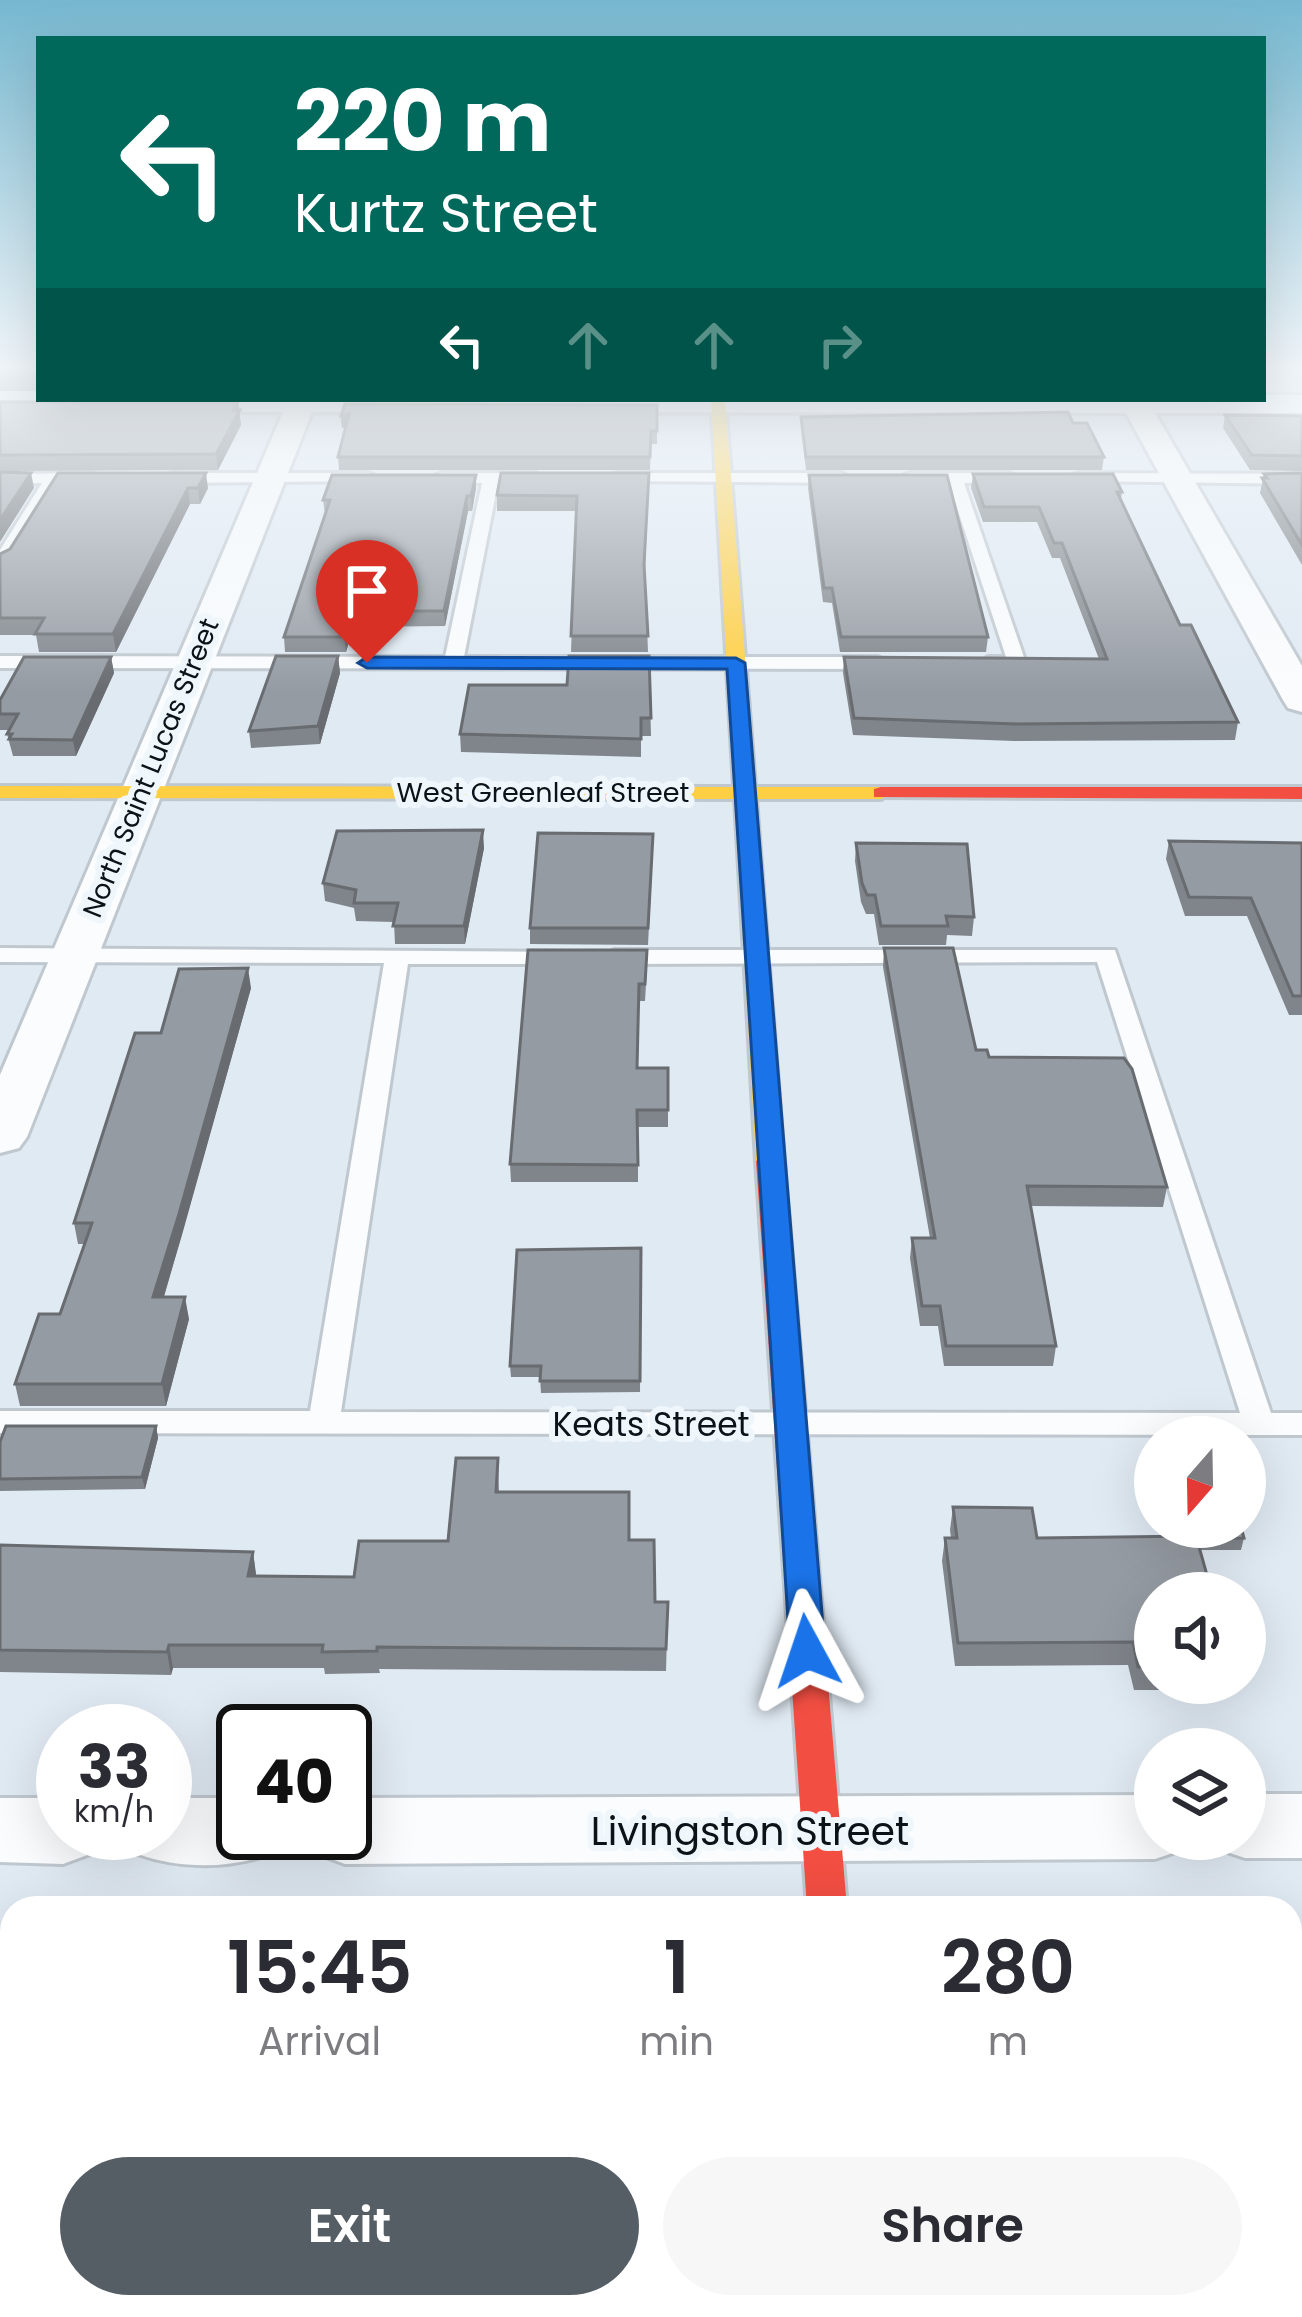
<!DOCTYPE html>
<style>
:root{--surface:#fff;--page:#f7f7f7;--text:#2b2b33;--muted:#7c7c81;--accent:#565e65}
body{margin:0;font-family:Poppins,sans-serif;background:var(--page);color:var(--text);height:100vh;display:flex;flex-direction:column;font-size:45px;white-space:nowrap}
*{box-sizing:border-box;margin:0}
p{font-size:39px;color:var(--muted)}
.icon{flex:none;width:66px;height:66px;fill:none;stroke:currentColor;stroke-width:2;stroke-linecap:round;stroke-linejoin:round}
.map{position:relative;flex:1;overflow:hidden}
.details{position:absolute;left:0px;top:1896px;width:1302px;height:423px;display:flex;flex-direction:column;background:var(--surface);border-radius:36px 36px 0 0;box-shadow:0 12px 48px #0002}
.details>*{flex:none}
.banner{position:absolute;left:36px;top:36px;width:1230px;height:366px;border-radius:0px;box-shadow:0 12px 48px #0002;background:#00695c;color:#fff;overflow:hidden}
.needle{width:78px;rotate:200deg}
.buttons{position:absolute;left:1134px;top:1416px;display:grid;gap:24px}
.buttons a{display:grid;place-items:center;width:132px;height:132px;border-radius:50%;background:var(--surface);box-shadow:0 12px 48px #0002;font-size:60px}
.speed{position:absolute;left:36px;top:1704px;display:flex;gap:24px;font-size:60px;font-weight:700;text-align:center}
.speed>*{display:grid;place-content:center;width:156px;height:156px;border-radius:50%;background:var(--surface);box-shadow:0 12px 48px #0002;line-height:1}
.speed small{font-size:30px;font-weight:400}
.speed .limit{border:6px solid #111;border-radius:18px;background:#fff;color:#111}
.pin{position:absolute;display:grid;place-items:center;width:102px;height:102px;color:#fff;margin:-123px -51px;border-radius:50% 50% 50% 0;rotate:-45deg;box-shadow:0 0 12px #0007}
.pin .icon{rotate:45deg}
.me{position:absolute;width:132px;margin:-66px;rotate:355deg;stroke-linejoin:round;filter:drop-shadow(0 0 9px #0008)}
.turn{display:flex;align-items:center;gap:42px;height:252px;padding:0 60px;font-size:54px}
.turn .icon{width:156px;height:156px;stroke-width:2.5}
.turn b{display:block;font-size:84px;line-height:102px}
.lanes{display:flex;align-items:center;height:114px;padding:0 60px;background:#0003;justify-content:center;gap:60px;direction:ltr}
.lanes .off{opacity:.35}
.eta{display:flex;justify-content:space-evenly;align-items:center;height:204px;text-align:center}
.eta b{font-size:72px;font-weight:600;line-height:84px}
.primary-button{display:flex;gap:24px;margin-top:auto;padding:24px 60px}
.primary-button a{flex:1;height:138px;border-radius:72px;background:var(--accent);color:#fff;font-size:48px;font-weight:600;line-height:138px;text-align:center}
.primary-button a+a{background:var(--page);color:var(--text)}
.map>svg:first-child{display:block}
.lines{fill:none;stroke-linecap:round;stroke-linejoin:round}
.lane-casing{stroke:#c0c8cf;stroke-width:6}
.street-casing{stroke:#c0c8cf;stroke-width:6}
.slow-casing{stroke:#c0c8cf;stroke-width:6}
.jam-casing{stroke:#c0c8cf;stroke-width:6}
.lane{fill:#fafcfd;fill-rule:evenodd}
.street{fill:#fafcfd;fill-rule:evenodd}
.slow{fill:#ffcf43;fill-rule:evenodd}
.jam{fill:#f24e42;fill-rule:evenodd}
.wall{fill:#80858b}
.shaded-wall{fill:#686c71}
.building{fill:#959ba2;stroke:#686c71;stroke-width:3}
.route{fill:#1a73e8;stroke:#114b97;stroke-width:3}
.labels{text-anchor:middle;stroke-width:12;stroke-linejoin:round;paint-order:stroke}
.far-street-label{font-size:27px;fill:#0c1318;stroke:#eff7fd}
.street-label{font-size:33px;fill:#0c1318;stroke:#eff7fd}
.near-street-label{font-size:39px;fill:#0c1318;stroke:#eff7fd}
</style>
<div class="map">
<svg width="1302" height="2317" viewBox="0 0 1302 2317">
<rect width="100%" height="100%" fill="#e0eaf3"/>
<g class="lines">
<g class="lane-casing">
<path id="lane" d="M92,473L98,475V481L58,483L9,563L0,568V550L42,483L0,484V474Z
M368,473L374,475V481L172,483L164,478L172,473Z
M442,473H536L544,478L536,483H498L464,657H878L887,663L878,669L0,668V656L445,657L482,483L436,481V475Z
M616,473H842L850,478L842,483L610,481V475Z
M910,473H1010L1018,478L1010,483H964L1026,663L1024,667L988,669L979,663L988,657H1006L949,483L904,481V475Z
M1078,473L1302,474V484L1072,481V475Z
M0,948L572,952L576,957L572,962L564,964H408L341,1412L1240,1413L1097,962L614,964L602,957L614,950H1115L1271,1413H1302V1435L0,1433V1411H310L384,963L0,962Z"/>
</g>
<g class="street-casing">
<path id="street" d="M1263,395H1302V413H1155L1302,666V712L1288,708L1283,700L1126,413L312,412L27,1137L19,1148L0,1153V1075L283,412H164L154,409L152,399H1263Z
M1245,1794H1302V1858H1245L1218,1849L1213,1839H1245Z
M1155,1795V1839H1187L1182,1850L1155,1859L345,1864L318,1854L308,1833H345V1798Z
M0,1798H63V1833H100L90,1854L63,1864L0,1862Z
M165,1798H243V1833H280L270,1854C229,1869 179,1869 138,1854L128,1833H165Z
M804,2307H896L897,2317H805Z"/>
</g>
<g class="slow-casing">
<path id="slow" d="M711,399H725L755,787H881L891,793L881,799H756L784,1161L780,1167H760L756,1161L735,799L0,798V786L734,787Z"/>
</g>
<g class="jam-casing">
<path id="jam" d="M881,787H1302V799L874,797V789Z
M770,1153L784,1161L847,1908H807L756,1161Z"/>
</g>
<use href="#lane" class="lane"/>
<use href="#street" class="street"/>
<use href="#slow" class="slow"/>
<use href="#jam" class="jam"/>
</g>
<path class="wall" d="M0,368H39V391H0Z
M0,402H238L241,425L218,470L0,471Z
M657,405V444H651L650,470H339L338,457L346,427L342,428L341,416Z
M1225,415L1302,416V471L1250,470L1223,428Z
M801,417L1073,423L1104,457L1102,470H806L801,429Z
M58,473L208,488L200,504H190L116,652H39L36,635H0V554L10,549Z
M649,473L645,571L648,652H571L576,511H497V495Z
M1302,473V565L1260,493L1264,474Z
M973,474L1122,492L1121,500L1180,625L1238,722L1235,740L1014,741L853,735L843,673L844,657L1099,659L1060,558H1052L1037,522H983L971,488Z
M476,475V488L472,511H468L445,626L353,627L346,652H285L284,637L325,514L323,500Z
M809,475L988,637L986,652H840L832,603L823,602L808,488Z
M338,656L340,673L320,744L251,748L249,731Z
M649,656L651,736H641V757L461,752L460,734L567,685Z
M111,657L114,673L76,756H13L7,734L9,730H0V714Z
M1169,841L1302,843V1015H1289L1247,916H1185L1166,859Z
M856,843L974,917L972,936L947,935L946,945H879L874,914H866L861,902L855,861Z
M484,848L465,944H395L394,922L356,921L354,908L325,901L323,883Z
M653,850L648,945L530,944V928Z
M884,948L976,1050L1167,1187L1163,1207L1030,1206L1056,1346L1053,1366H944L938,1326H920L910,1258L912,1238H930L883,967Z
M647,967L645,1001H639L638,1068H668V1127H638V1182H511L510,1164Z
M251,988L164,1297L189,1319L166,1406H20L15,1384L60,1314L84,1244H78L74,1223L161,1033Z
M641,1248L640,1392L541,1393L540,1377H511L510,1366Z
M156,1426L158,1438L145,1489L0,1491V1442Z
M498,1458L499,1492L629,1540L655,1602H668L666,1671L379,1669L380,1673L325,1674L324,1668H173L171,1675L0,1672V1545L253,1552L256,1576L354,1577L448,1541Z
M953,1507L1037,1538L1170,1536L1167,1527H1241L1244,1538L1241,1550H1200L1155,1593V1683H1216L1215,1690H1134L1128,1665L955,1666L942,1561L945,1538H951L950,1530Z
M1302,2237V2317H1165L1164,2307H1290Z
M190,2307H567V2317H192Z"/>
<path class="shaded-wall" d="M238,402L241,425L218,470L216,454Z
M349,414L350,426L342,428L341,416Z
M31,473L34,488L0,542V520Z
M206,473L208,488L200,504L198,488Z
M476,475V488L472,511L471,496Z
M188,488L190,504L116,652L113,634Z
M467,496L468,511L445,626L444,611Z
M352,611L353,627L346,652L344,637Z
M338,656L340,673L320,744L318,726Z
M111,657L114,673L76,756L73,740Z
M483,830L484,848L465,944L464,926Z
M248,968L251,988L182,1235L157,1319L153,1297Z
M185,1297L189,1319L166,1406L162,1384Z
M156,1426L158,1438L145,1489L142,1477Z
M253,1552L256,1574L251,1598L248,1576Z
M169,1645L173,1668L171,1675L167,1652Z"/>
<path class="building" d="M0,368H39V377L0,376Z
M0,402H238L234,410H240L216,454L0,455Z
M345,404L657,405V431H651L650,457H338L349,414L341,416Z
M1068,412L1073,423H1087L1104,457H806L801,417Z
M1225,415L1302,416V456L1252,455Z
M0,472L31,473L0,520Z
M58,473H206L198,488H188L113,634H35L44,618H0V554L10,549Z
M501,473H649L644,564L648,636H571L577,496L497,495Z
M1302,473V545L1262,478H1267L1264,474Z
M973,474H1113L1122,492H1117L1180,625H1191L1238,722L1016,724L854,718L844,657L1107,659L1062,543H1054L1039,507H984Z
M332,475H476L471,496H467L444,611H352L344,637H284L330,500H323Z
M809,475H947L988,637H841L832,588H824Z
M276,656H338L318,726L249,731Z
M569,656H649L651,718H641V739L460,734L469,685H567Z
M24,657H111L73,740L9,739L12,734H7L18,714H0V700Z
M483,830L464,926H393L398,903H354L356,890L323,883L337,831Z
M538,833L653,834L648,928H530Z
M1169,841L1302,843V996H1293L1251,898L1189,897Z
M856,843L967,844L974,917L946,916L948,926H881L875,895H867L862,883Z
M884,948H953L976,1050H987L989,1057L1124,1058L1132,1069L1167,1187L1027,1186L1056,1346H946L940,1306H922L912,1238H935Z
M528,950H647L645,984H639L637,1068H668V1110H637L638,1165L510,1164Z
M248,968L179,1214L153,1297H185L162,1384H15L39,1314H60L92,1223H74L135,1033H161L179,969Z
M641,1248L640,1381H540L541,1366H510L517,1250Z
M6,1426H156L142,1477L0,1479V1442Z
M456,1458H498L496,1492H629V1540H654L655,1602H668L666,1649L377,1647V1651L322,1652L323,1645H169L167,1652L0,1650V1545L253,1552L248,1576L354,1577L359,1541H448Z
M953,1507L1032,1508L1037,1538L1196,1536L1212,1593H1155V1667H1138L1133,1642L958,1643L945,1538H957Z
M1173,1527H1241L1244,1538L1197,1539L1196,1536H1175Z
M1290,2183L1302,2237V2311L1174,2310V2307H1290Z
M190,2307H444L443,2317H308L309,2311L190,2309Z"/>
<linearGradient id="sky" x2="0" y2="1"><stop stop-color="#76b8d0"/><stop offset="0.53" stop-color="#f1f6fa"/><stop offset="1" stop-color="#f1f6fa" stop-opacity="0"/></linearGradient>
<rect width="1302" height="693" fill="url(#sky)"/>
<path class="route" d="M736,658L745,663L825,1651L820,1660L807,1665L795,1660L790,1651L727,669L367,668L358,663L367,657Z"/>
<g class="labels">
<g class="far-street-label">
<text transform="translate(151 768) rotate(-68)" y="9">North Saint Lucas Street</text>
<text x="543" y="802">West Greenleaf Street</text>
</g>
<g class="street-label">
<text x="651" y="1436">Keats Street</text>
</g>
<g class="near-street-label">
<text x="750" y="1845">Livingston Street</text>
</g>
</g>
</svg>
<div class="buttons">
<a><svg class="needle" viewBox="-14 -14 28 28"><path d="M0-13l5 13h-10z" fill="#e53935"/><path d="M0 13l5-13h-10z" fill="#7c7c81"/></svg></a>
<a><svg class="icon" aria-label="sound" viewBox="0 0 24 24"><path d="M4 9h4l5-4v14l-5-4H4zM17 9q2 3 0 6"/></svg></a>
<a><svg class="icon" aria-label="layers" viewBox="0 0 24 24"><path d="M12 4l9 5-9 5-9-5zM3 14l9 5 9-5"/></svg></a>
</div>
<div class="speed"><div>33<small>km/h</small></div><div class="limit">40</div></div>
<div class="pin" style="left:367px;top:663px;background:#d93025"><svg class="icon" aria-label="arrive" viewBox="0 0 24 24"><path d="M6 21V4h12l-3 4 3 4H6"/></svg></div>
<svg class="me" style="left:807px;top:1651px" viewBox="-20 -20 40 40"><path d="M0-17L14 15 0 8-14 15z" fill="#1a73e8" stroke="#fff" stroke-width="4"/></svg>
<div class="banner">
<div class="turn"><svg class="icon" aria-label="left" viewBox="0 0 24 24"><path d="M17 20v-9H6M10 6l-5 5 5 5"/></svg><div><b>220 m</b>Kurtz Street</div></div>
<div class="lanes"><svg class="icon" aria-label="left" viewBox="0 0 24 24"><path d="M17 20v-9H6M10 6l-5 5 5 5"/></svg><svg class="icon off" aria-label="ahead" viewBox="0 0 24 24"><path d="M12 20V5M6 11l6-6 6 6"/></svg><svg class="icon off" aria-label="ahead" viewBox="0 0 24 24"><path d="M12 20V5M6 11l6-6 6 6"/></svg><svg class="icon off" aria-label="right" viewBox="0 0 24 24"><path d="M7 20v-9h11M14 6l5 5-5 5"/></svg></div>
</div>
<section class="details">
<div class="eta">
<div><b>15:45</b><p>Arrival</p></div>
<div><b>1</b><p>min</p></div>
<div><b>280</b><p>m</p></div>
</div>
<div class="primary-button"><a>Exit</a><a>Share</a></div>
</section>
</div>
